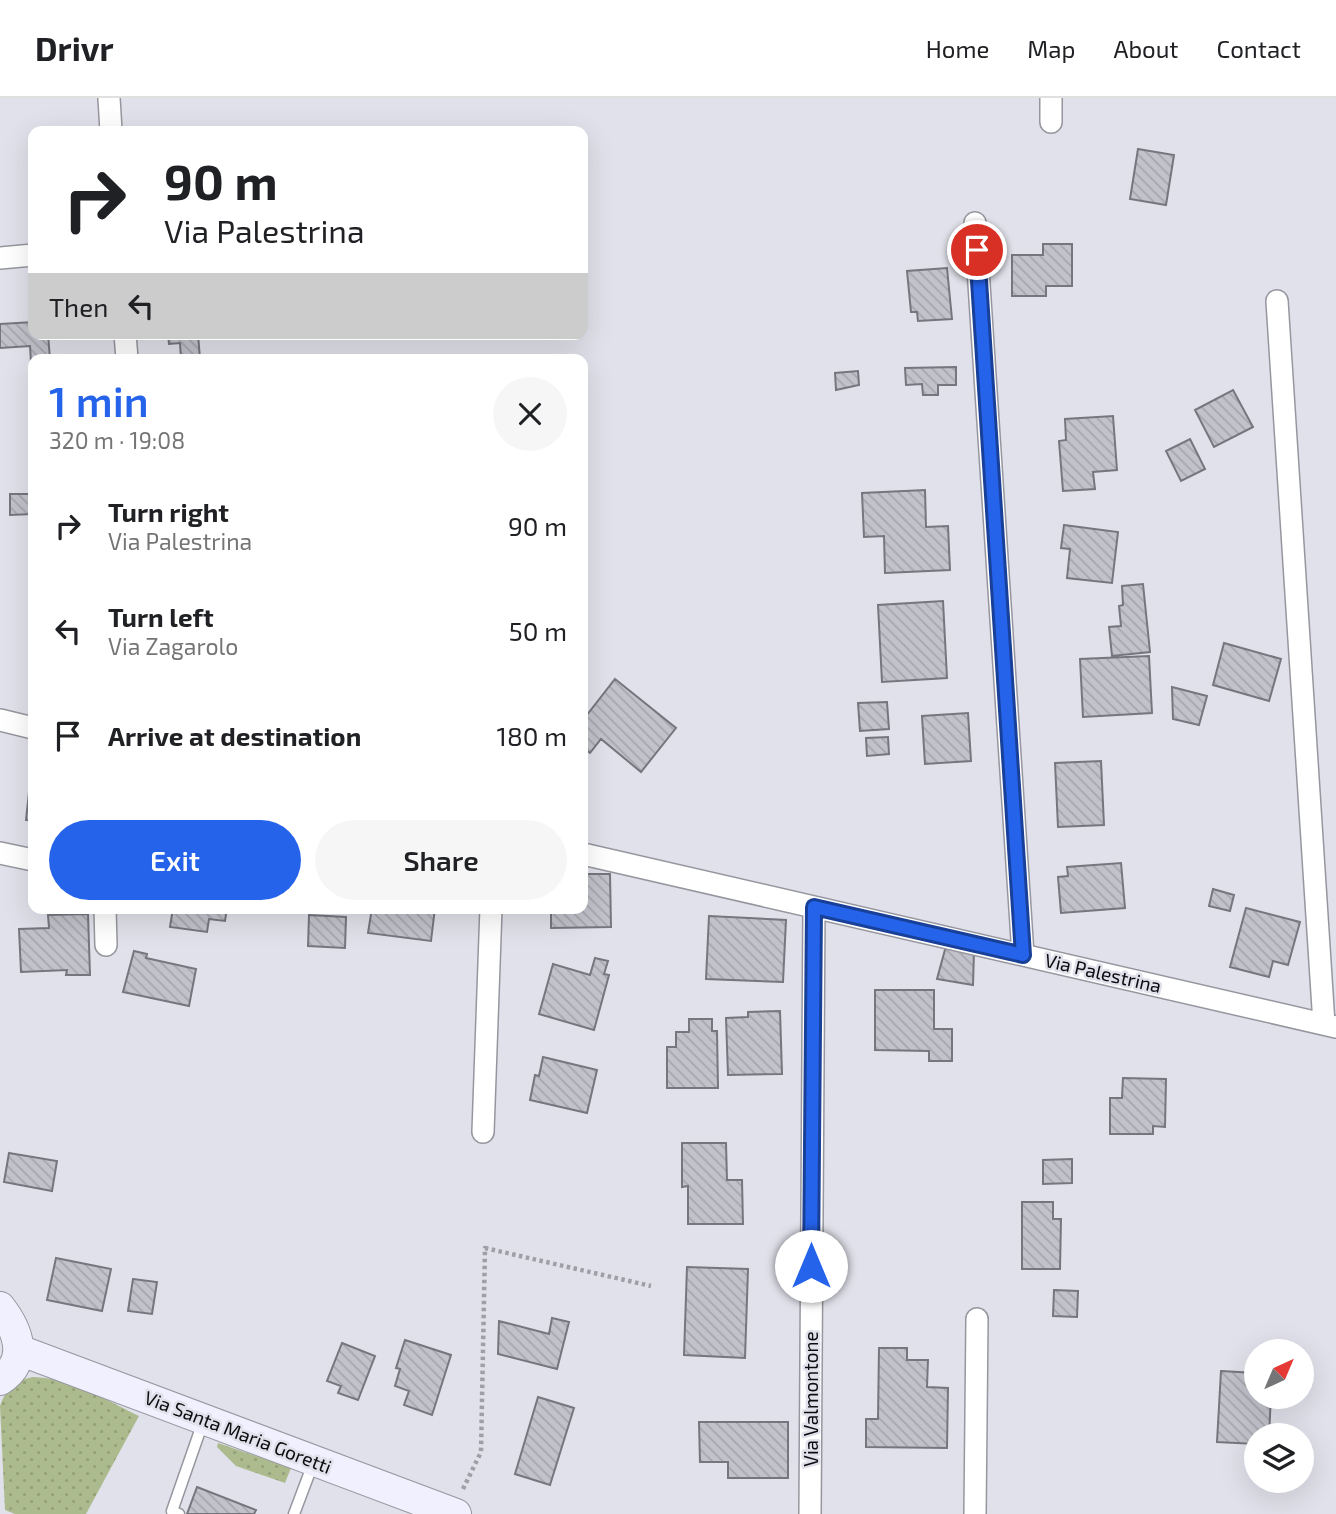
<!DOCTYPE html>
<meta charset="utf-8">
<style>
:root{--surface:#fff;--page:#f6f6f6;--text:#202124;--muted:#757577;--line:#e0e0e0;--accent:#2563eb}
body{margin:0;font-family:"Exo 2",sans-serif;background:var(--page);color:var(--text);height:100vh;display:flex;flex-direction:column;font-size:26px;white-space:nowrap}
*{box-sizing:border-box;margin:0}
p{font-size:23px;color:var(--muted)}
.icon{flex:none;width:38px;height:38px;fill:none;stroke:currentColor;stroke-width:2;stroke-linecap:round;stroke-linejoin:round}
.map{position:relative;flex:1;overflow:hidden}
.panel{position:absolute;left:28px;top:256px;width:560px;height:560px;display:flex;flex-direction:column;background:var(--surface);border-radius:14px;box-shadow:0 7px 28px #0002}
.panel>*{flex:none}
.banner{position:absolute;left:28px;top:28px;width:560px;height:214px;border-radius:14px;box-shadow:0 7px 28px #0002;background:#fff;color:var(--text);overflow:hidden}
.needle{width:46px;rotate:44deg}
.fabs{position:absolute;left:1244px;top:1241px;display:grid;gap:14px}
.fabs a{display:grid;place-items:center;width:70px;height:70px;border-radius:50%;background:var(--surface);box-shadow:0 7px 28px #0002;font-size:35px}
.pin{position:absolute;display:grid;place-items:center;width:60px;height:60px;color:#fff;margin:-30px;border:4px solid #fff;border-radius:50%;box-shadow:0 2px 7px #0007}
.me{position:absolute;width:77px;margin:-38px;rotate:0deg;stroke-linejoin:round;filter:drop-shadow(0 0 5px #0008)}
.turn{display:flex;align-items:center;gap:24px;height:147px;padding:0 21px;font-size:32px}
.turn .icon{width:91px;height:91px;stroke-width:2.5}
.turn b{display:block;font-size:49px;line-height:60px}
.then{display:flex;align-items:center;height:66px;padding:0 21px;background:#0003;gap:14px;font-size:26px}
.round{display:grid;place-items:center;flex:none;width:74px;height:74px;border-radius:37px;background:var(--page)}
.summary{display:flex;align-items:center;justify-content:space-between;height:119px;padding:0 21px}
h1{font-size:42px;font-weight:600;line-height:52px;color:var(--accent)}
.primary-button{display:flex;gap:14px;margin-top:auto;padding:14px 21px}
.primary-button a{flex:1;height:80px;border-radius:42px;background:var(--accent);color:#fff;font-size:28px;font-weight:600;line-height:80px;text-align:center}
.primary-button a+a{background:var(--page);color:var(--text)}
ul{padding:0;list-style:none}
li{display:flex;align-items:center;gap:21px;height:105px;padding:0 21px}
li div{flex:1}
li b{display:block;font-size:26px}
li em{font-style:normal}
header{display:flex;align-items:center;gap:42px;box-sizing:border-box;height:98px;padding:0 35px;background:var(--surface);border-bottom:2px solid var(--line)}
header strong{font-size:33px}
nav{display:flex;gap:38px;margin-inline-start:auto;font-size:24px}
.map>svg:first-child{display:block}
.grass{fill:url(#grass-dots)}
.building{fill:url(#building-back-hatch);stroke:#76767f;stroke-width:2}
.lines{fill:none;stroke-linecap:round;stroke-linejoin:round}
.lane-casing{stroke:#96969f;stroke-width:13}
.street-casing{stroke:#96969f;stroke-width:24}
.secondary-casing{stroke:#96969f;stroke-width:32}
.path{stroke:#9f9fa7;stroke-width:4.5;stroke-dasharray:3.5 3.5;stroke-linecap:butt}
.lane{stroke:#fff;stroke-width:10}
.street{stroke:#fff;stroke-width:21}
.secondary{stroke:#f1f0fe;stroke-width:30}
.route-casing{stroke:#184099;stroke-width:18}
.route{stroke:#2563eb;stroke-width:12}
.labels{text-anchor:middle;stroke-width:5;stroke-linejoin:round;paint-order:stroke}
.street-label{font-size:19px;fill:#0c0c0f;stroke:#e1e1eb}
</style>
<header>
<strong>Drivr</strong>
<nav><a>Home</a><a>Map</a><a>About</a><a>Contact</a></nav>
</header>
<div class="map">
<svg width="1336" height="1416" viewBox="0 0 1336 1416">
<defs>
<pattern id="grass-dots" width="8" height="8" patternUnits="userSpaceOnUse" patternTransform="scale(1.75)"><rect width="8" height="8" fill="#acbb8d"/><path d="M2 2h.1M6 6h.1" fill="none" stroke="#93a078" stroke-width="1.8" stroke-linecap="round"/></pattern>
<pattern id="building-back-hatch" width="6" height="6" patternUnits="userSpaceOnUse" patternTransform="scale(1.75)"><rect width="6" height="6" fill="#c2c2cc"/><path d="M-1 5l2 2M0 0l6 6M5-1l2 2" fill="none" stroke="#a6a6ae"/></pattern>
</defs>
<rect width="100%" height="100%" fill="#e1e1eb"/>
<path class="grass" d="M33,1279C70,1280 106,1302 139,1318L86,1416H15L5,1412L0,1308C6,1291 15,1282 33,1279Z
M218,1345L291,1370L285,1385L236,1368L217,1349Z"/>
<path class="building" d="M1138,51L1174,57L1166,107L1130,101Z
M1043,146H1072V188H1046V198H1012V157H1043Z
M947,170L952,221L918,223L917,214H911L907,173Z
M33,224V236H48L50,261H33L32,282L30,248L0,250V226Z
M168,236H198L200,261H181L180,245L169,246Z
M956,269V287H938V297H923L922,286L906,287L905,270Z
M858,273L859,287L836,292L835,275Z
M1233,292L1253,329L1214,349L1195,312Z
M1113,318L1117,372L1093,374L1095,391L1063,393L1059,343L1066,342L1065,321Z
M1190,341L1205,371L1181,383L1166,353Z
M925,392L926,429L948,428L950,472L885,475L884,438L864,439L862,395Z
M10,396H33V416L10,417Z
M1064,427L1118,434L1112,485L1067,480L1070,451L1061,450Z
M1143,486L1150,554L1112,558L1109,529L1121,528L1119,508L1123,507L1122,488Z
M943,503L947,580L882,584L878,507Z
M1224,545L1281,561L1269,603L1213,587Z
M1149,558L1152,615L1083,619L1080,561Z
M615,581L676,630L641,674L601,641L590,655L583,650V622Z
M1172,589L1207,598L1199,627L1173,621Z
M887,604L889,631L860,633L858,605Z
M968,615L971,663L925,666L922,618Z
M888,639L889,656L867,658L866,640Z
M33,658V723L26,722Z
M1101,663L1104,727L1058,729L1055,665Z
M1121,765L1125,810L1061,815L1058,779L1068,778L1067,769Z
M583,776H610L611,829L551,830V810H583Z
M1213,791L1234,797L1230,813L1209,808Z
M173,810H227L225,823L209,821L207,834L170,829Z
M372,810H435L431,843L368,835Z
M1246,810L1300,824L1288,867L1273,863L1269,879L1230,869Z
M88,816L90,877H66L67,872L21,874L19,831L49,830L48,817Z
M309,817L346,819L345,850L308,848Z
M709,818L786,822L783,884L706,881Z
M946,848L974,853L973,887L937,881Z
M134,853L147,856L146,860L196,871L189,908L123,894Z
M595,860L608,863L604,876L609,877L594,932L539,916L553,866L590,877Z
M875,892H934V931H952V963H929V953L875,952Z
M780,913L782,976L728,977L726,920L748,919V914Z
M689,921H712V933H717L718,990H667V949H676V934H689Z
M543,959L597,972L587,1015L530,1002L535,977L539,978Z
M1123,980L1166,981L1165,1029L1153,1028V1036H1110V1000H1122Z
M682,1045H726L727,1082H742L743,1126H688V1088L682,1089Z
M9,1055L57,1063L52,1093L4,1084Z
M1072,1061V1085L1043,1086V1062Z
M1022,1104H1053V1121H1061L1060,1171H1022Z
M56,1160L111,1171L102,1213L47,1202Z
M687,1169L748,1171L745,1260L684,1257Z
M133,1181L157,1184L152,1216L128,1213Z
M1054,1192L1078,1193L1077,1219L1053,1218Z
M552,1220L569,1224L557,1271L498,1256L499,1223L549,1236Z
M405,1242L451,1257L432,1317L404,1307L409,1293L395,1288L400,1271L396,1270Z
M342,1245L375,1258L358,1302L338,1295L341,1288L327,1283Z
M879,1250H907V1262H928L927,1289L948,1290L947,1350L866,1349V1321H878Z
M1221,1273L1256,1275V1298H1271L1269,1337H1256V1346L1217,1344Z
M538,1299L574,1310L550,1387L515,1376Z
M699,1324H788V1380H728V1364H700Z
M197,1389L256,1412L254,1416H187Z"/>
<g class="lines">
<g class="lane-casing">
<path id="lane" d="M179,1416L172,1413L203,1324
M294,1416L314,1363"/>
</g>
<g class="street-casing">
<path id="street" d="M109,0L111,33
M1051,0V24
M975,125L1023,857
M0,160L33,157
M1277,203L1324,926
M125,236L127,261
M0,622L33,630
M0,755L33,762
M583,756L1336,929
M105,810L106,847
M483,1034L491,810
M810,1416L814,809
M975,1416L977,1221"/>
</g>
<g class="secondary-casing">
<path id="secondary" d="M0,1209C18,1232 30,1263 0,1282
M19,1252L456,1416"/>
</g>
<path class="path" d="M463,1391L481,1354L485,1150L651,1188"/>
<use href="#lane" class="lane"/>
<use href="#street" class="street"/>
<use href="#secondary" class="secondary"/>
</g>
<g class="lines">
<g class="route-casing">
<path id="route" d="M811,1168L814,809L1023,857L977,152"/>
</g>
<use href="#route" class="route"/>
</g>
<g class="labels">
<g class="street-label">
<text transform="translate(1103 875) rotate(13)" y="7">Via Palestrina</text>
<text transform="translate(811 1301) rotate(-90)" y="7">Via Valmontone</text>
<text transform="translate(238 1334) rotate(21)" y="7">Via Santa Maria Goretti</text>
</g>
</g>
</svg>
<div class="fabs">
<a><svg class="needle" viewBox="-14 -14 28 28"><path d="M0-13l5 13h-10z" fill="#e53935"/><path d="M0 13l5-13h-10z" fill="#757577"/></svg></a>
<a><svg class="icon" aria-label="layers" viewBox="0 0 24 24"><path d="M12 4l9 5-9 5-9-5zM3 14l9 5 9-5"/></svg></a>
</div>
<div class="pin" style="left:977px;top:152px;background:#d93025"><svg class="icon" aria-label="arrive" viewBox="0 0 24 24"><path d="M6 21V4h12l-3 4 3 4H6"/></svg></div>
<svg class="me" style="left:811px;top:1168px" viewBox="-20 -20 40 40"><circle r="19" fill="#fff"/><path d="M0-13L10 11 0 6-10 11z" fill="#2563eb"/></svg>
<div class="banner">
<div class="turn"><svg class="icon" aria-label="right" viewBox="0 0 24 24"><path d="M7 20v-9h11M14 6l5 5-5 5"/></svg><div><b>90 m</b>Via Palestrina</div></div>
<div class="then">Then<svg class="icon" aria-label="left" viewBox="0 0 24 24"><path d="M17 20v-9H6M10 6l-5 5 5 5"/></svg></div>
</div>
<section class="panel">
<div class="summary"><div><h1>1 min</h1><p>320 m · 19:08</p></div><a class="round"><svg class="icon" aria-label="close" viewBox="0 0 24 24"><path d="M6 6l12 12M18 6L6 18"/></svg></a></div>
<ul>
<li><svg class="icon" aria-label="right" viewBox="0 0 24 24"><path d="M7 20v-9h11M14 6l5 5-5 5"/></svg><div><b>Turn right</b><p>Via Palestrina</p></div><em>90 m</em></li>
<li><svg class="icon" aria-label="left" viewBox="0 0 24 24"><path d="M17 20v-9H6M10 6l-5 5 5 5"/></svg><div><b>Turn left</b><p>Via Zagarolo</p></div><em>50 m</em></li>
<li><svg class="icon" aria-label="arrive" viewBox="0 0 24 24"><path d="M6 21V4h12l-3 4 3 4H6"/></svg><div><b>Arrive at destination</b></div><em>180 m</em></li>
</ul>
<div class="primary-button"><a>Exit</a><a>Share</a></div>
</section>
</div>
